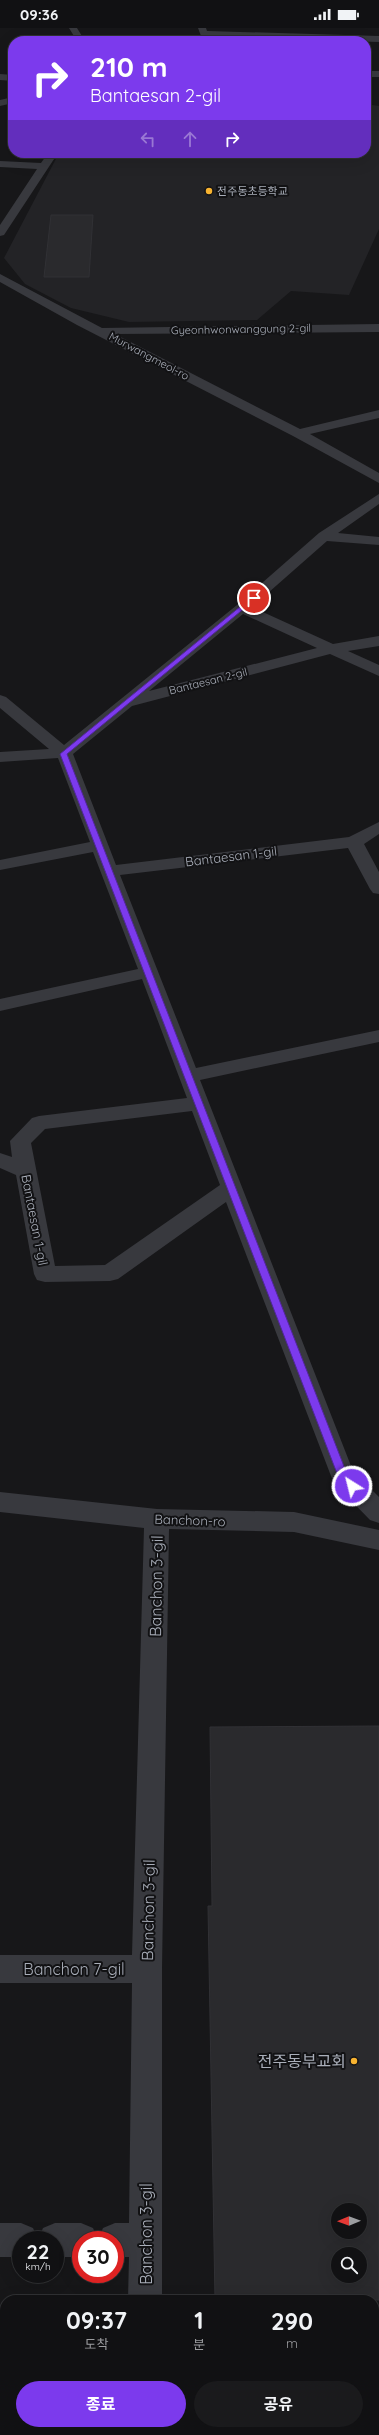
<!DOCTYPE html>
<html lang="ko">
<meta charset="utf-8">
<style>
:root{--surface:#111113;--page:#1a1a1c;--text:#f1f3f6;--muted:#9c9da0;--line:#303133;--accent:#7c3aed}
body{margin:0;font-family:Quicksand,"Noto Sans KR",sans-serif;background:var(--page);color:var(--text);height:100vh;display:flex;flex-direction:column;font-size:15px;white-space:nowrap}
*{box-sizing:border-box;margin:0}
p{font-size:13px;color:var(--muted)}
.icon{flex:none;width:22px;height:22px;fill:none;stroke:currentColor;stroke-width:2;stroke-linecap:round;stroke-linejoin:round}
.map{position:relative;flex:1;overflow:hidden}
.sheet{position:absolute;left:0px;top:2267px;width:379px;height:140px;display:flex;flex-direction:column;background:var(--surface);border-radius:16px 16px 0 0;box-shadow:0 4px 16px #0002,0 0 0 1px var(--line)}
.sheet>*{flex:none}
.guide{position:absolute;left:8px;top:8px;width:363px;height:122px;border-radius:16px;box-shadow:0 4px 16px #0002,0 0 0 1px var(--line);background:#7c3aed;color:#fff;overflow:hidden}
.needle{width:26px;rotate:269deg}
.fabs{position:absolute;left:331px;top:2175px;display:grid;gap:8px}
.fabs a{display:grid;place-items:center;width:36px;height:36px;border-radius:50%;background:var(--surface);box-shadow:0 4px 16px #0002,0 0 0 1px var(--line);font-size:20px}
.speed{position:absolute;left:12px;top:2203px;display:flex;gap:8px;font-size:20px;font-weight:700;text-align:center}
.speed>*{display:grid;place-content:center;width:52px;height:52px;border-radius:50%;background:var(--surface);box-shadow:0 4px 16px #0002,0 0 0 1px var(--line);line-height:1}
.speed small{font-size:10px;font-weight:400}
.speed .limit{border:6px solid #d22;background:#fff;color:#111}
.pin{position:absolute;display:grid;place-items:center;width:34px;height:34px;color:#fff;margin:-17px;border:2px solid #fff;border-radius:50%;box-shadow:0 1px 4px #0007}
.me{position:absolute;width:44px;margin:-22px;rotate:324deg;stroke-linejoin:round;filter:drop-shadow(0 0 3px #0008)}
.turn{display:flex;align-items:center;gap:14px;height:84px;padding:0 16px;font-size:18px}
.turn .icon{width:52px;height:52px;stroke-width:2.5}
.turn b{display:block;font-size:28px;line-height:34px}
.lanes{display:flex;align-items:center;height:38px;padding:0 16px;background:#0003;justify-content:center;gap:20px;direction:ltr}
.lanes .off{opacity:.35}
.eta{display:flex;justify-content:space-evenly;align-items:center;height:68px;text-align:center}
.eta b{font-size:24px;font-weight:700;line-height:28px}
.primary-button{display:flex;gap:8px;margin-top:auto;padding:8px 16px}
.primary-button a{flex:1;height:46px;border-radius:24px;background:var(--accent);color:#fff;font-size:16px;font-weight:700;line-height:46px;text-align:center}
.primary-button a+a{background:var(--page);color:var(--text)}
.status{display:flex;justify-content:space-between;align-items:center;height:28px;padding:0 20px;background:var(--surface);direction:ltr}
.status svg{height:11px;fill:currentColor}
.map>svg:first-child{display:block}
.built{fill:#232326}
.building{fill:#2a2a2d;stroke:#313135;fill-rule:evenodd}
.lines{fill:none;stroke-linecap:round;stroke-linejoin:round}
.minor{fill:#38393e;fill-rule:evenodd}
.tertiary{fill:#38393e;fill-rule:evenodd}
.route{fill:#7c3aed;stroke:#51269a}
.poi-dot{fill:#f8b330;stroke:#121214;stroke-width:1.5}
.labels{text-anchor:middle;stroke-width:4;stroke-linejoin:round;paint-order:stroke}
.far-poi-label{font-size:11px;fill:#a9aeb9;stroke:#121214;text-anchor:start}
.far-street-label{font-size:11px;fill:#a9aeb9;stroke:#121214}
.street-label{font-size:13px;fill:#a9aeb9;stroke:#121214}
.near-street-label{font-size:16px;fill:#a9aeb9;stroke:#121214}
.near-poi-label{font-size:16px;fill:#a9aeb9;stroke:#121214;text-anchor:end}
</style>
<div class="status"><b>09:36</b><svg viewBox="0 0 49 12"><path d="M0 12V9h3v3zM5 12V6h3v6zM10 12V3h3v9zM15 12V0h3v12zM26 1h20v11H26zM47 4h2v5h-2z"/></svg></div>
<div class="map">
<svg width="379" height="2407" viewBox="0 0 379 2407">
<rect width="100%" height="100%" fill="#171719"/>
<path class="built" d="M366,76L379,78V201L349,267L291,263L257,292L129,294L71,280L25,256L4,230L59,125H366Z"/>
<path class="building" d="M51,187H93L89,249H44Z
M379,1698V2272H215L208,1878H212L210,1699ZM338,2182H360V2204H338ZM338,2226H360V2248H338Z"/>
<g class="lines">
<path class="minor" d="M198,0H206L207,3L379,8V14L204,9L201,8Z
M48,125H58L4,207L0,208V197L37,141L0,139V133L41,135Z
M0,246L102,300L379,296V304L115,306L300,401L379,382V390L310,406L379,445V455L293,408L77,297L0,254Z
M379,466V476L338,505L379,509V517L327,513L252,579L333,616L379,608V618L348,623L379,637V648L330,626L132,678L73,726L116,837L349,809L379,794V806L364,816L379,844V866L373,865L370,861L348,820L120,847L196,1040L379,1002V1014L200,1052L353,1443L379,1469V1495L370,1492L334,1455L331,1448L226,1174L118,1251L110,1253L45,1254L37,1252L34,1246L16,1147L0,1140V1125L12,1129L10,1113L32,1090L39,1088L187,1070L142,951L0,983V971L138,941L93,824L0,842V832L90,814L58,730L0,734V724L49,721L0,680V667L6,669L64,717L237,577L319,505ZM243,586L317,620L149,663ZM192,1083L220,1157L105,1237L55,1238L31,1115L45,1101Z
M0,1464L157,1481L294,1484L379,1502V1522L294,1504L169,1501L162,1941V2272H128L129,2229H115V2212H98L103,2200L115,2195H129L132,1955H0V1927H132L144,1500L0,1484Z
M0,2195H21L33,2200L38,2212H21V2229H0Z
M55,2195H81L93,2200L98,2212H81V2229H55V2212H38L43,2200Z
M126,2402H162V2407H126Z"/>
<path class="tertiary" d="M69,0H77L85,13H77Z
M366,43H379V49H366Z
M0,46L13,47V53L0,52Z
M13,69V75L0,78V72Z"/>
</g>
<path class="route" d="M252,569L257,570L67,726L347,1446L357,1458L352,1462L338,1448L60,726Z"/>
<g class="poi-dot">
<circle cx="209" cy="163" r="4"/>
<circle cx="354" cy="2033" r="4"/>
</g>
<g class="labels">
<g class="far-poi-label">
<text x="217" y="167">전주동초등학교</text>
</g>
<g class="far-street-label">
<text transform="translate(241 301) rotate(-1)" y="4">Gyeonhwonwanggung 2-gil</text>
<text transform="translate(149 328) rotate(28)" y="4">Murwangmeol-ro</text>
<text transform="translate(208 653) rotate(-14)" y="4">Bantaesan 2-gil</text>
</g>
<g class="street-label">
<text transform="translate(231 828) rotate(-7)" y="5">Bantaesan 1-gil</text>
<text transform="translate(35 1192) rotate(79)" y="5">Bantaesan 1-gil</text>
<text transform="translate(190 1492) rotate(2)" y="5">Banchon-ro</text>
</g>
<g class="near-street-label">
<text transform="translate(156 1558) rotate(-89)" y="6">Banchon 3-gil</text>
<text transform="translate(148 1882) rotate(-89)" y="6">Banchon 3-gil</text>
<text x="74" y="1947">Banchon 7-gil</text>
<text transform="translate(146 2206) rotate(-90)" y="6">Banchon 3-gil</text>
</g>
<g class="near-poi-label">
<text x="346" y="2039">전주동부교회</text>
</g>
</g>
</svg>
<div class="fabs">
<a><svg class="needle" viewBox="-14 -14 28 28"><path d="M0-13l5 13h-10z" fill="#e53935"/><path d="M0 13l5-13h-10z" fill="#9c9da0"/></svg></a>
<a><svg class="icon" aria-label="search" viewBox="0 0 24 24"><circle cx="10" cy="10" r="6"/><path d="M15 15l6 6"/></svg></a>
</div>
<div class="speed"><div>22<small>km/h</small></div><div class="limit">30</div></div>
<div class="pin" style="left:254px;top:570px;background:#d93025"><svg class="icon" aria-label="arrive" viewBox="0 0 24 24"><path d="M6 21V4h12l-3 4 3 4H6"/></svg></div>
<svg class="me" style="left:352px;top:1458px" viewBox="-20 -20 40 40"><circle r="17" fill="#7c3aed" stroke="#fff" stroke-width="3"/><path d="M0-11L8 9 0 5-8 9z" fill="#fff"/></svg>
<div class="guide">
<div class="turn"><svg class="icon" aria-label="right" viewBox="0 0 24 24"><path d="M7 20v-9h11M14 6l5 5-5 5"/></svg><div><b>210 m</b>Bantaesan 2-gil</div></div>
<div class="lanes"><svg class="icon off" aria-label="left" viewBox="0 0 24 24"><path d="M17 20v-9H6M10 6l-5 5 5 5"/></svg><svg class="icon off" aria-label="ahead" viewBox="0 0 24 24"><path d="M12 20V5M6 11l6-6 6 6"/></svg><svg class="icon" aria-label="right" viewBox="0 0 24 24"><path d="M7 20v-9h11M14 6l5 5-5 5"/></svg></div>
</div>
<section class="sheet">
<div class="eta">
<div><b>09:37</b><p>도착</p></div>
<div><b>1</b><p>분</p></div>
<div><b>290</b><p>m</p></div>
</div>
<div class="primary-button"><a>종료</a><a>공유</a></div>
</section>
</div>
